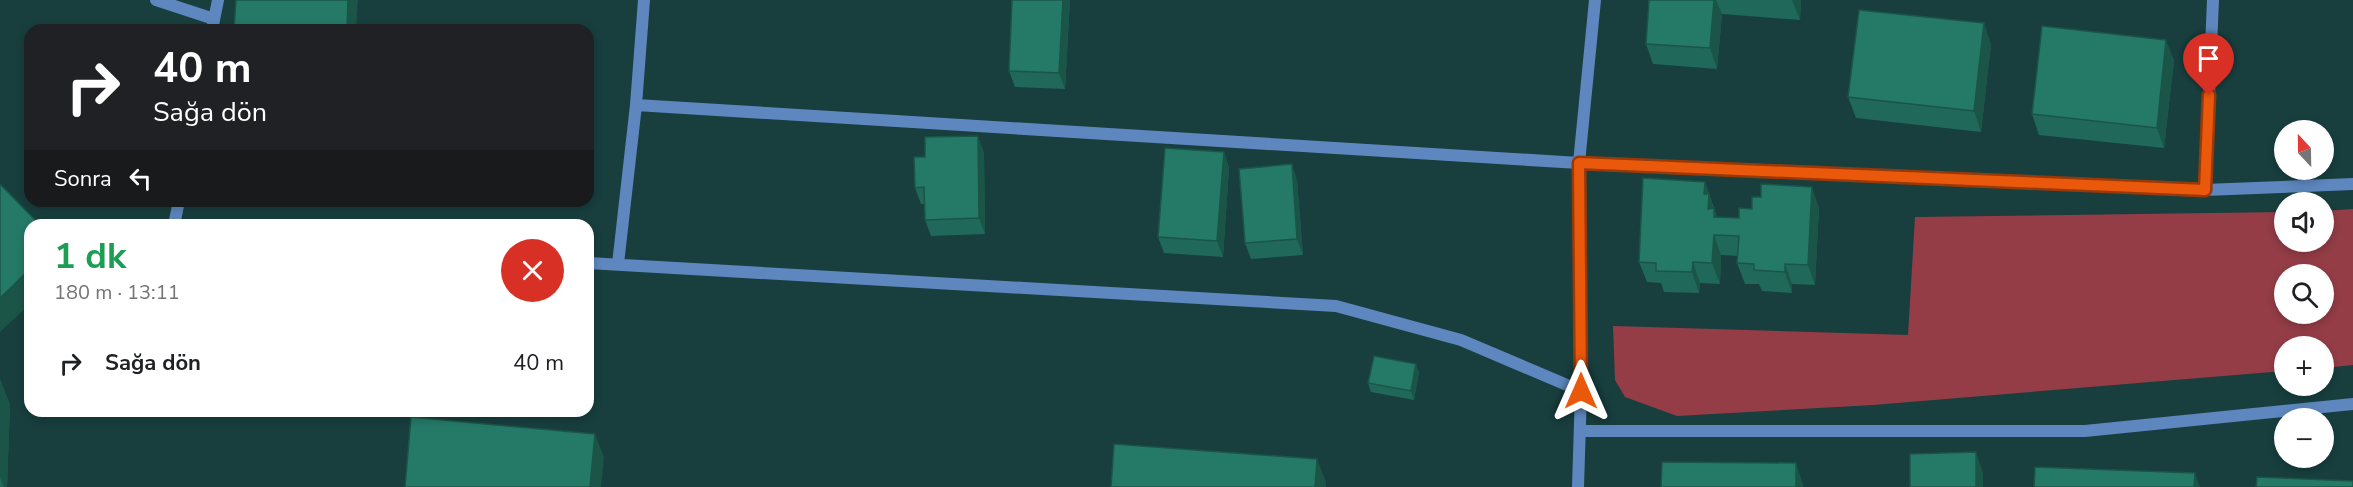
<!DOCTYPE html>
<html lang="tr">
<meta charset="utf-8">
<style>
:root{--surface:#fff;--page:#f6f6f6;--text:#202124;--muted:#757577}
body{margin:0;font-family:"Nunito Sans",sans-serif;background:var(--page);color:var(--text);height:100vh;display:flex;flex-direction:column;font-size:22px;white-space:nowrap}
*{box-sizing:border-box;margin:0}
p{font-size:20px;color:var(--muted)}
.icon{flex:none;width:33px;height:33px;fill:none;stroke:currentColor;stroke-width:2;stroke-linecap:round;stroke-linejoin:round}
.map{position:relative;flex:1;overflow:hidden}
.side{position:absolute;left:24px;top:219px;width:570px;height:198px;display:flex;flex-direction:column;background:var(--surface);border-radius:18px;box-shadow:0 3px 9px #0003}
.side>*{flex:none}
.hud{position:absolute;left:24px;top:24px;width:570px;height:183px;border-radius:18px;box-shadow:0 3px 9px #0003;background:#202124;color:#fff;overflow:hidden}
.needle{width:39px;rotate:338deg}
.tools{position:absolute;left:2274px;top:120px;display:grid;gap:12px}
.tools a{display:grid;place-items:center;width:60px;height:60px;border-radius:50%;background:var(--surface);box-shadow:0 3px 9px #0003;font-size:30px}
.pin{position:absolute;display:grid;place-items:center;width:51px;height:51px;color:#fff;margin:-62px -26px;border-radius:50% 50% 50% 0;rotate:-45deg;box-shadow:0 0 6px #0007}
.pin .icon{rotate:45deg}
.me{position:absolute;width:66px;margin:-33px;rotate:0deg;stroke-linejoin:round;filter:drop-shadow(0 0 4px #0008)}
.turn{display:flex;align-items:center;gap:21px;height:126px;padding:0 30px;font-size:27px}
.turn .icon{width:78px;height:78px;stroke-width:2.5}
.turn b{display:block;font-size:42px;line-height:51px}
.then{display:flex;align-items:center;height:57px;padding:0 30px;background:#0003;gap:12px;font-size:22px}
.round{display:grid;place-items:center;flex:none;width:63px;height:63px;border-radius:32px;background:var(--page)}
.overview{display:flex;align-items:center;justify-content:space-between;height:102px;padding:0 30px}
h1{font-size:36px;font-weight:700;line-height:45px;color:#1e9e55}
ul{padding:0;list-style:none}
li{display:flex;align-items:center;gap:18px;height:84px;padding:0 30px}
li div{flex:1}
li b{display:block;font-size:22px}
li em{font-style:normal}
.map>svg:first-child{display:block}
.green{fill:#943d47;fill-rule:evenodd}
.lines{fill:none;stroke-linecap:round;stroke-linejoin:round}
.street{stroke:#5d87be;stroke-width:12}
.wall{fill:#206859}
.shaded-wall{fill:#1a5548}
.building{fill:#257967;stroke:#1a5548;stroke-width:1.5}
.route-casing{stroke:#983908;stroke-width:15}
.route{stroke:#ea580c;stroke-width:10}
</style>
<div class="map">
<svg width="2353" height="487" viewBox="0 0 2353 487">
<rect width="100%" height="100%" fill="#183e3e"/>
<path class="green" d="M2353,209V365L2324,368V346H2284V371L1873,405L1677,416L1625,397L1615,380L1613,326L1908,335L1915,217L2284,212V242H2324V211ZM2284,274H2324V314H2284Z"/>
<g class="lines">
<path class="street" d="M156,0L214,19
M2213,0L2205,190L2353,184
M212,30L218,0
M636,105L1579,163L2205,190
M174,225L179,201
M588,263L1336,306L1461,340L1581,391
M618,264L636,105L644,0
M1580,431H2085L2353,404
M1578,487L1581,391L1579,163L1595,0"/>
</g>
<path class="wall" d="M1070,0L1065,89L1015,87L1009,71Z
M1649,0H1801L1800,20L1722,14L1717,69L1653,64L1646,44Z
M1991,44L1981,132L1856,118L1848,97Z
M2174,60L2164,148L2039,135L2032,114Z
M984,152L985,234L931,236L925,220V204H921L915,188L925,157Z
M1224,152L1229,168L1223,257L1164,253L1158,237Z
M1297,180L1303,255L1251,259L1245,243Z
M1705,182L1717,217L1739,218L1752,209L1819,208L1815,285L1792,284V293L1762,291L1759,284H1745L1737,263L1738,256L1721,255L1720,284L1700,283L1699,293L1664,292L1661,283L1647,282L1639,262Z
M1419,372L1414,400L1371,392L1368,383Z
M0,379L10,405L7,487H0Z"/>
<path class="shaded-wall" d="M348,0H358L356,30H347Z
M1063,0H1070L1065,89L1059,73Z
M1714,0H1716L1722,14L1717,69L1710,48Z
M1792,0H1801L1800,20Z
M1984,23L1991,44L1981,132L1974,111Z
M2166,40L2174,60L2164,148L2157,128Z
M978,136L984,152L985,234L979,218Z
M1224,152L1229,168L1223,257L1217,241Z
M1292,164L1297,180L1303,255L1297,239Z
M1705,182L1712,202V205L1722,229L1708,209L1704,194Z
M1812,187L1819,208L1815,285L1808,265Z
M1714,235L1721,255L1720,284L1712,263Z
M1693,262L1700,283L1699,293L1692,272Z
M1785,264L1792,284V293L1785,272Z
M30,269V304L0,332V298Z
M1416,364L1419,372L1414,400L1411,391Z
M0,379L10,405L7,487H4L0,477Z
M595,434L604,457L601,487H590Z
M1976,452L1983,473V487H1976Z
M1317,459L1326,482V487H1315Z
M1796,463L1803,484V487H1796Z
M2195,473L2200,487H2194Z"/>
<path class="building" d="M236,0H348L347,30H234Z
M1012,0H1063L1059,73L1009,71Z
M1649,0H1714L1710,48L1646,44Z
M1859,10L1984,23L1974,111L1848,97Z
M2042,26L2166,40L2157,128L2032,114Z
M978,136L979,218L925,220L924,187L915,188L914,157H925V137Z
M1165,148L1224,152L1217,241L1158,237Z
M1292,164L1297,239L1245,243L1239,169Z
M1643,178L1705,182L1704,194H1709L1708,209L1714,208V217L1739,218V208L1752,209V197H1761V184L1812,187L1808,265L1785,264V272L1754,270V264L1737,263L1739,236L1714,235L1712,263L1693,262L1692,272L1656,271V263L1639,262Z
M0,184L40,225H30V269L0,298Z
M1374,356L1416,364L1411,391L1368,383Z
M411,417L595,434L590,487H405Z
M1114,444L1317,459L1315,487H1111Z
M1976,452V487H1910V454Z
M1662,462L1796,463V487H1661Z
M2035,467L2195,473L2194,487H2034Z
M2257,477L2353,481V487H2256Z"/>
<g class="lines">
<g class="route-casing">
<path id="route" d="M1581,391L1579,163L2205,190L2209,95"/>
</g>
<use href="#route" class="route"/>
</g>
</svg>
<div class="tools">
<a><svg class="needle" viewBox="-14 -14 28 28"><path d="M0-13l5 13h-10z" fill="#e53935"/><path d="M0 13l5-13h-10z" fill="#757577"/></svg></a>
<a><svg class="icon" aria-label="sound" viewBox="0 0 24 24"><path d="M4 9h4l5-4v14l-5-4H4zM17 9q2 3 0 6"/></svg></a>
<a><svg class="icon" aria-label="search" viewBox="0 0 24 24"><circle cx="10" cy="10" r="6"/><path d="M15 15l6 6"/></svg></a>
<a>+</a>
<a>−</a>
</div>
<div class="pin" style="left:2209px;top:95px;background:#d93025"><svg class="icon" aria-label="arrive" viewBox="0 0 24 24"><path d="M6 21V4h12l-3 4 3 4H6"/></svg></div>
<svg class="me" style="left:1581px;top:391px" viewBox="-20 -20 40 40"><path d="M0-17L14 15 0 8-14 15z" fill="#ea580c" stroke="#fff" stroke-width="4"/></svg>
<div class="hud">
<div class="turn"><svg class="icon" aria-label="right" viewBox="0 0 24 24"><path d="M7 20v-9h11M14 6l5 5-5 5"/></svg><div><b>40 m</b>Sağa dön</div></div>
<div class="then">Sonra<svg class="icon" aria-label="left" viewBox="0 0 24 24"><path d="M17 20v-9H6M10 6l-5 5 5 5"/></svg></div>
</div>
<section class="side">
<div class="overview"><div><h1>1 dk</h1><p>180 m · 13:11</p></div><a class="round" style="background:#d93025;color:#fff"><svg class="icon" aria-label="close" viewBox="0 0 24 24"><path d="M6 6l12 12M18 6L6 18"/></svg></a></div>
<ul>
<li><svg class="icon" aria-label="right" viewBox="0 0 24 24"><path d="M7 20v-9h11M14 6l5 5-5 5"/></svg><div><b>Sağa dön</b></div><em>40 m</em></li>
</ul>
</section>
</div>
